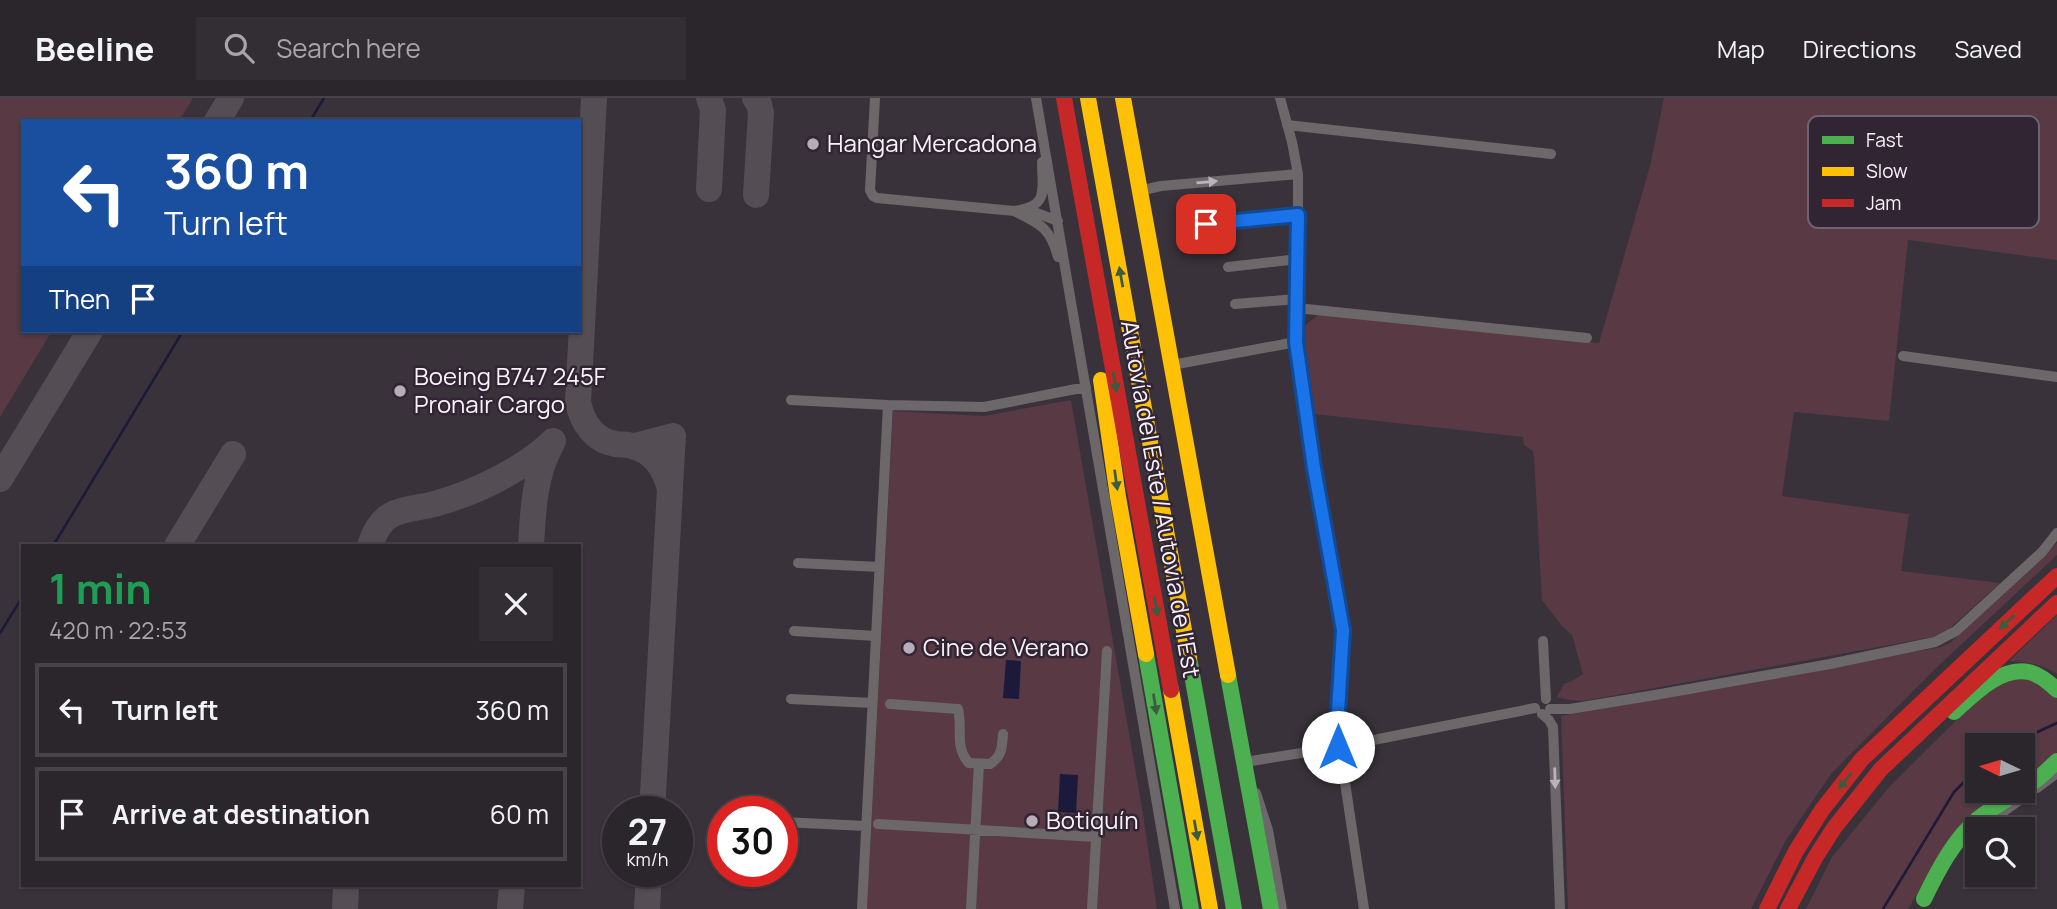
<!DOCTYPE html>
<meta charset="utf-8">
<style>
:root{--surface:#2b262c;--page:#332e34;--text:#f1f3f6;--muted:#a6a5a9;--line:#474348}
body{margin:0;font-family:Manrope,sans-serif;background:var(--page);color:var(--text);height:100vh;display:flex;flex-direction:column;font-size:26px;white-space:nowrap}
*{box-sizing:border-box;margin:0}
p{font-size:23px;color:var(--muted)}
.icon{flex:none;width:38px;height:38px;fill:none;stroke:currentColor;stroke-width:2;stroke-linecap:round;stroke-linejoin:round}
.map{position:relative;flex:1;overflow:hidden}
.sheet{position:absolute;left:21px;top:446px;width:560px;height:343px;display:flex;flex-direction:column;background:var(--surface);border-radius:0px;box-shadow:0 2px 5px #0004,0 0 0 2px var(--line)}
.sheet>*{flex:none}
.hud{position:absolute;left:21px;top:21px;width:560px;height:214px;border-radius:0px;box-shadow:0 2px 5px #0004,0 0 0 2px var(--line);background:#1a4fa0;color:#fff;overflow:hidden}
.needle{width:46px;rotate:275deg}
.buttons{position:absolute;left:1965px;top:635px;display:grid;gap:14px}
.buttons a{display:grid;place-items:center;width:70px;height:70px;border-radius:0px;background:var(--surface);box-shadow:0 2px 5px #0004,0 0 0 2px var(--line);font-size:35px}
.speed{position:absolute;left:602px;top:698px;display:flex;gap:14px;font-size:35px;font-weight:700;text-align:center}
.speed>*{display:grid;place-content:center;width:91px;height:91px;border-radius:50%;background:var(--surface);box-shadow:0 2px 5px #0004,0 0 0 2px var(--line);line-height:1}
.speed small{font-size:18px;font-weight:400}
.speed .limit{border:10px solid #d22;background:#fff;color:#111}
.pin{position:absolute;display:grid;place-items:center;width:60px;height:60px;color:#fff;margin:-30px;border-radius:14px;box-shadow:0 4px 10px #0006}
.me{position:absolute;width:77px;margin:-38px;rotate:0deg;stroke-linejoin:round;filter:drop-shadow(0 0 5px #0008)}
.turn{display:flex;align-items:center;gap:24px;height:147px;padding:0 28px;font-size:32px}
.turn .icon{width:91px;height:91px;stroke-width:2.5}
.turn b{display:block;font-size:49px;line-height:60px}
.then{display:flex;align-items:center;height:66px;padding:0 28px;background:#0003;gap:14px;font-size:26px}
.round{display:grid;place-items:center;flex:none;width:74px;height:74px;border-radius:0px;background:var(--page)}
.summary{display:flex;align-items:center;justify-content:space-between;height:119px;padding:0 28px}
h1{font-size:42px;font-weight:700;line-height:52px;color:#1e9e55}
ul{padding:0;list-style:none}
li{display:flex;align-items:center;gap:21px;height:94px;margin:0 14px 10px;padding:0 14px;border:4px solid var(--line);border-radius:0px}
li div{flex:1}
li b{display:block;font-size:26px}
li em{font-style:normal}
header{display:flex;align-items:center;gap:42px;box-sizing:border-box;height:98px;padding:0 35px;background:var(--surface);border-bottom:2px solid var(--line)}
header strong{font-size:33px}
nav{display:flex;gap:38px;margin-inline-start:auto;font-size:24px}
.search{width:490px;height:63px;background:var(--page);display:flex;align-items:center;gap:18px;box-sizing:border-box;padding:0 24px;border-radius:0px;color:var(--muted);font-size:26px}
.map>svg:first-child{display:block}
.green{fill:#583944}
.water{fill:#1b1a3a}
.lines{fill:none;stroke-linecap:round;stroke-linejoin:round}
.stream{stroke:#1b1a3a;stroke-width:2.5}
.taxiway{stroke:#544e54;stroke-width:26}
.street{stroke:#6c686a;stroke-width:10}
.fast{stroke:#4caf50;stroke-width:16}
.slow{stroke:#ffc107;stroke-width:16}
.jam{stroke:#c62828;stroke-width:16}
.oneway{fill:#bab3ba}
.oneway2{fill:#3c5c3f}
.route-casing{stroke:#114b97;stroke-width:18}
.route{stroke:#1a73e8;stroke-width:12}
.poi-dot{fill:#b6aeb7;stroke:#312433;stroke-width:2.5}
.labels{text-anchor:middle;stroke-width:5;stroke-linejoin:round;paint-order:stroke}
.poi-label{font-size:24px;fill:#f9f1fb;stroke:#312433;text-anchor:start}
.street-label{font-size:24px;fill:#f9f1fb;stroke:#312433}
.key{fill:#312433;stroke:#6d626f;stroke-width:2}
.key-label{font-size:19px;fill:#f9f1fb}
</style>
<header>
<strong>Beeline</strong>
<div class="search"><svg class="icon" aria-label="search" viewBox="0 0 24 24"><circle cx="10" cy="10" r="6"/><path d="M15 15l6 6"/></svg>Search here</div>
<nav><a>Map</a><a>Directions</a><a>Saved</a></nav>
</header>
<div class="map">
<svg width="2057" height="811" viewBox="0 0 2057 811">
<rect width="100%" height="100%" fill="#39323a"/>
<path class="green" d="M0,0H193L179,23H23V233H52L0,319Z
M1664,0H2057V162L1908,142L1889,323L1794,314L1782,398L1909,416L1901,473L2000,485L1949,531L1933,539L1584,603L1569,602L1557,599L1564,586L1572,583L1583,576L1572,537L1562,528L1542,502L1534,359L1533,353L1524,347L1523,339L1314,316L1302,230L1320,215L1599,245L1650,68Z
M1071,302L1142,710L1157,811H867L893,313L984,318Z
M2057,445V457L1932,574L1831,676L1786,742L1751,811H1568L1561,618L1941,549L1950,545Z
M2057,517V576C2042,566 2027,564 2009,563Z
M2023,579C2036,583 2049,589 2057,601V654L2046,666L2023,682V648H1978V693H2007L1955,735L1908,811H1806L1832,759L1890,688L1985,594L1996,585Z"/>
<path class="water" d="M1006,562L1021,563L1019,601L1003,600Z
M1060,676L1078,677L1076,715L1058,714Z"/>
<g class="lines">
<path class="stream" d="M310,23L324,0
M53,448L183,233
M0,535L23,498
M2007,648L2057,625
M1883,811L1954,694L1978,670"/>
<path class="taxiway" d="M594,0L578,304C582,324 594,343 616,346C621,347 627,346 632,348C654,353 665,371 670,391L652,714
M755,0L759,6L761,15L756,97
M217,23L231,0
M709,91L713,12L709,0
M635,348L673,338L670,387
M0,381L90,233
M177,448L233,356
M370,448C374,436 379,424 391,417C405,409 423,410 438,405C477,394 524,371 553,343
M531,448C533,413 534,379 551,347
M345,811L346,788
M510,811L512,788
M647,811L649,774"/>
<path class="street" d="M875,0L870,92L873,98L877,100L1014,113C1050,108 1042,92 1042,64
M1036,0L1175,811
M1280,0L1292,44L1298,76V161L1296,244L1314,370L1343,532V554L1337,631L1364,811
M1287,27L1551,56
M1139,93L1161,88L1298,76
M1026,111L1058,123
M1014,113C1040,126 1050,129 1058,159
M1206,126L1298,117
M1228,169L1298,161
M1235,206L1297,201
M1297,210L1587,240
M1903,258L2057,279
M1172,267L1296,244
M791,302L888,307L862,811
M888,307L984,309L1086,289
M798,465L879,469
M794,533L876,538
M1543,543L1546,601
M791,601L872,605
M890,606L958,611C963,630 954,649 969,665L990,666C1002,658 1002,650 1003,636
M1550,611H1570L1655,597L1830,566L1935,544L1956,533L2042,454L2057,435
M1542,616L1549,622L1553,629L1560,811
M1245,664L1338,649L1535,610
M2037,690L2057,675
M1256,695L1268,732L1282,811
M783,724L866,728
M878,726L1096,739
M1978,732L2024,699
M971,811L979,666
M1092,811L1107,553"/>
<path class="fast" d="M1146,556L1191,811
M1189,560L1234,811
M1228,577L1271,811
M1954,614C1973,597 2000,568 2029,574C2041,577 2049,585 2057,592
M2023,691L2040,679L2057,663
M1924,801C1938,772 1954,741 1979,720C1992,710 2006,702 2020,693"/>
<path class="slow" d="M1088,0L1189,560
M1123,0L1228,577
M1101,282L1118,399L1146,556
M1171,592L1210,811"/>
<path class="jam" d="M1064,0L1171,592
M1767,811L1796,753L1822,712L1862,661L2057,478
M1788,811L1815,760L1834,730L1881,671L2057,505"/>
</g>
<defs><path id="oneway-solid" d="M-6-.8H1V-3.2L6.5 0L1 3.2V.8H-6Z" transform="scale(1.75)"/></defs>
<g class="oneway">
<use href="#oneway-solid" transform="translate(1207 84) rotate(-5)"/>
<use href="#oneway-solid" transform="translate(1555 680) rotate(88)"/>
</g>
<g class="oneway2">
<use href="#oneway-solid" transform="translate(1121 179) rotate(-100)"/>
<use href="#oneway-solid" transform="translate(1115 284) rotate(80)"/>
<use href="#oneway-solid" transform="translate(1116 382) rotate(82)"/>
<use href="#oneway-solid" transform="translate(1156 508) rotate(80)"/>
<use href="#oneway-solid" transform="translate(2007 524) rotate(137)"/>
<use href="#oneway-solid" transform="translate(1155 606) rotate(81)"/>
<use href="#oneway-solid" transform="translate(1845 683) rotate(129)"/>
<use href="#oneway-solid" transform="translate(1196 732) rotate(80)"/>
</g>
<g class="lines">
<g class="route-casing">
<path id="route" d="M1206,126L1298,117L1296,244L1314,370L1343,532L1337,631L1338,649"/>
</g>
<use href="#route" class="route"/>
</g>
<g class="poi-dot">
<circle cx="813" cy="46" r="7"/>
<circle cx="400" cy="293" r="7"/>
<circle cx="909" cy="550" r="7"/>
<circle cx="1032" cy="723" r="7"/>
</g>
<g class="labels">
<g class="poi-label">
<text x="827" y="54">Hangar Mercadona</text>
<text x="414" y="287">Boeing B747 245F<tspan x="414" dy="28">Pronair Cargo</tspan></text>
<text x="923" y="558">Cine de Verano</text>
<text x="1046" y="731">Botiquín</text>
</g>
<g class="street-label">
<text transform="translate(1160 401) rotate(80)" y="8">Autovía del Este / Autovia de l'Est</text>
</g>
</g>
<rect x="1808" y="18" width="231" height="112" rx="10" class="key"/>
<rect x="1822" y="38" width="32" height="8" fill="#4caf50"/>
<rect x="1822" y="69" width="32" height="9" fill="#ffc107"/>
<rect x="1822" y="101" width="32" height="8" fill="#c62828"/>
<g class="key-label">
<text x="1866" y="49">Fast</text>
<text x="1866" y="80">Slow</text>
<text x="1866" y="112">Jam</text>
</g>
</svg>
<div class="buttons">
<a><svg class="needle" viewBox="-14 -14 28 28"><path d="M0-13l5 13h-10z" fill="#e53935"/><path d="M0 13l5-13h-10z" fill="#a6a5a9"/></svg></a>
<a><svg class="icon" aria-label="search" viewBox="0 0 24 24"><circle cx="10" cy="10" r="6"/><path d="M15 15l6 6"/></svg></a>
</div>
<div class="speed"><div>27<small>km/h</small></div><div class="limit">30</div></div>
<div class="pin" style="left:1206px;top:126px;background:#d93025"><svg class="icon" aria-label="arrive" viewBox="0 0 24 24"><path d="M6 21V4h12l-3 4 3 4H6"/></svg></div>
<svg class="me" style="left:1338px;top:649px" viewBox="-20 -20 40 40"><circle r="19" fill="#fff"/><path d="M0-13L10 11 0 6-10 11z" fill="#1a73e8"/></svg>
<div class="hud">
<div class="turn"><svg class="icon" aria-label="left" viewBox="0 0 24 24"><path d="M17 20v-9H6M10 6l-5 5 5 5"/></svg><div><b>360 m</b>Turn left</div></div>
<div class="then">Then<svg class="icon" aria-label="arrive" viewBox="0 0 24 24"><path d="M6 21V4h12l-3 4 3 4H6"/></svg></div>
</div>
<section class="sheet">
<div class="summary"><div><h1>1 min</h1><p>420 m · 22:53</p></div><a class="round"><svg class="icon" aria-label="close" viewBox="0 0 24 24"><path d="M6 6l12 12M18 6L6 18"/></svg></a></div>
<ul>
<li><svg class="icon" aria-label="left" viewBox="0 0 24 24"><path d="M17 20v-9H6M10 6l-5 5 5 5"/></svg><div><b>Turn left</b></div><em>360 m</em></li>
<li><svg class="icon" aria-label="arrive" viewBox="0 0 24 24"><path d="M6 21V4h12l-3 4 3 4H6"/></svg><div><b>Arrive at destination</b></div><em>60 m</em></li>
</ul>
</section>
</div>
